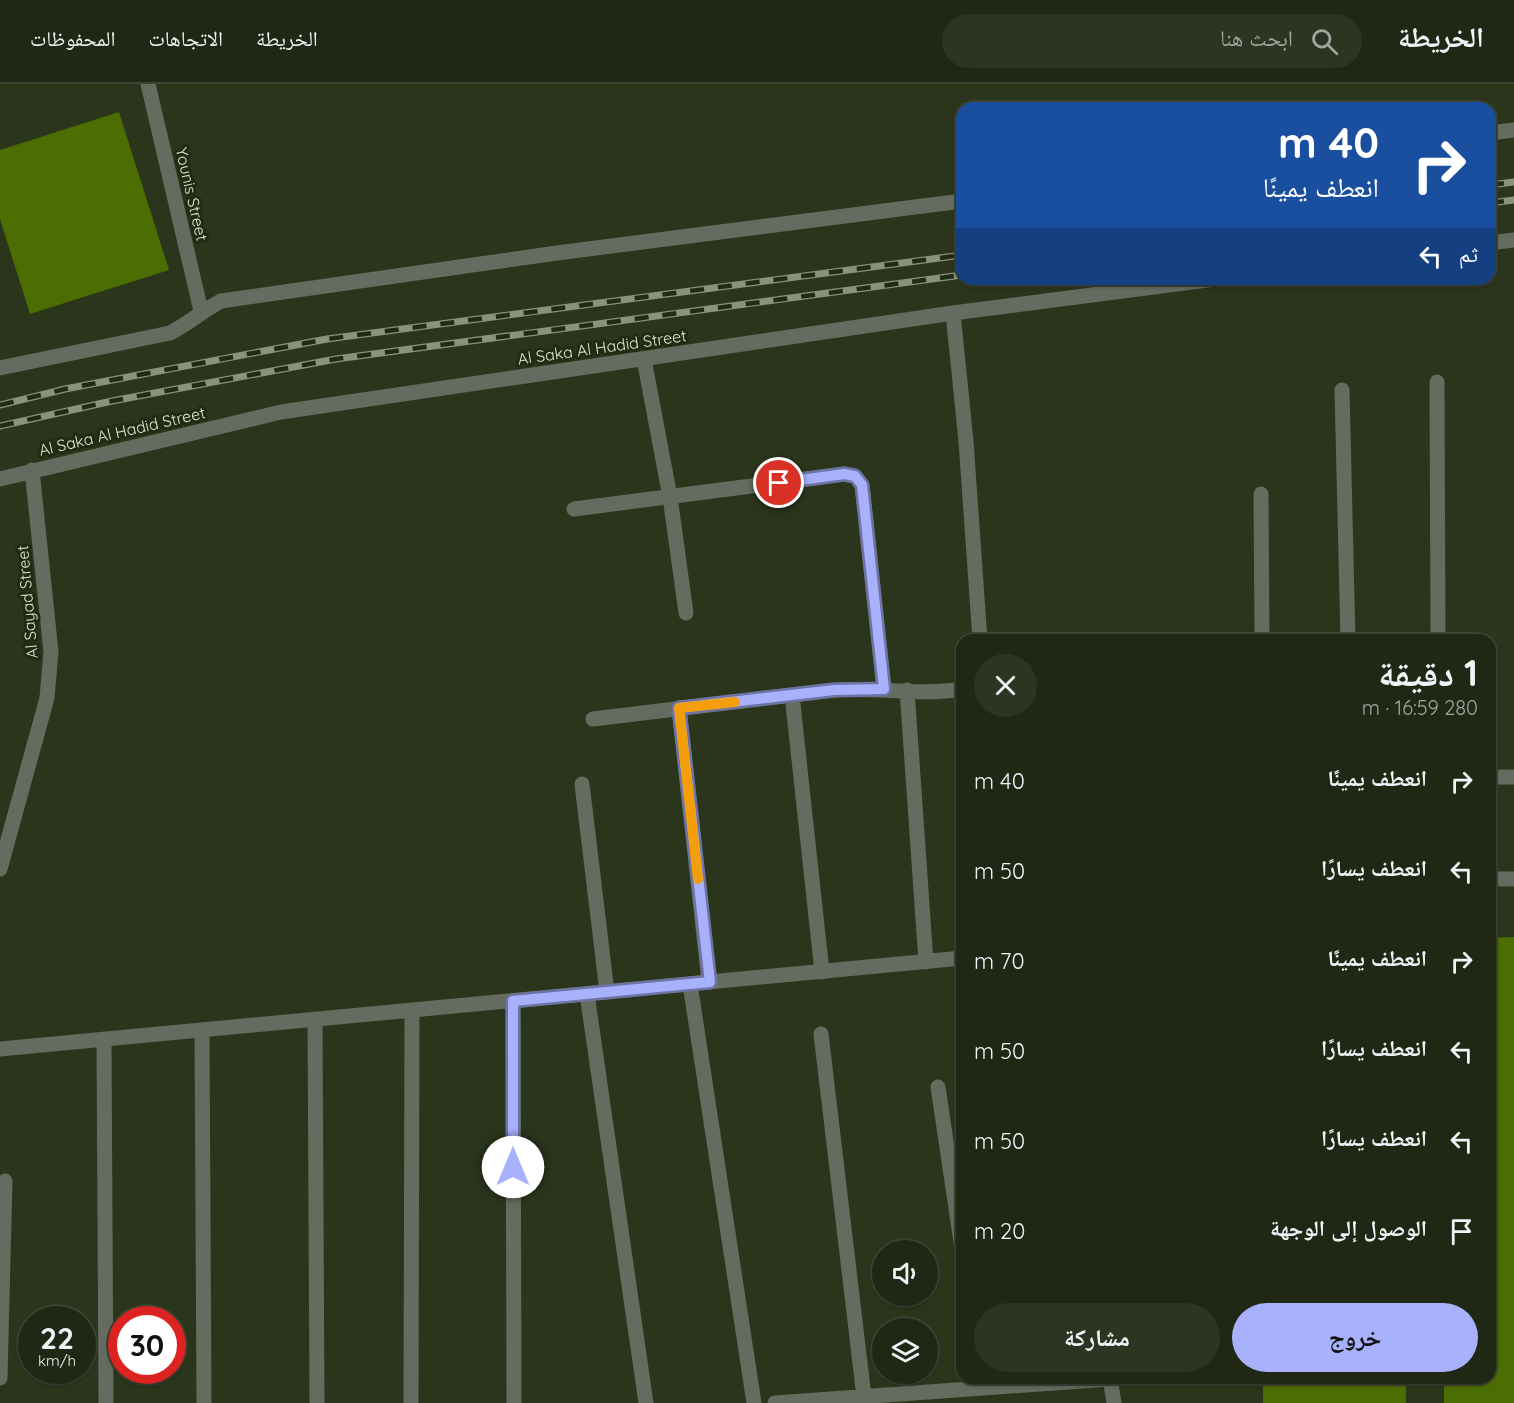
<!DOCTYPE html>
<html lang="ar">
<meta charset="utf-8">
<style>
:root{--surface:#202815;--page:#2d3422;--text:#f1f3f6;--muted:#a2a6a0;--line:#3d4434;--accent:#a7b1fc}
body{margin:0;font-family:Quicksand,"Noto Naskh Arabic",sans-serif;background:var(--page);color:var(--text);direction:rtl;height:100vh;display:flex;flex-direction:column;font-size:22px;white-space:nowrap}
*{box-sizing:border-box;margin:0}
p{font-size:20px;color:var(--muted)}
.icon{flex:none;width:33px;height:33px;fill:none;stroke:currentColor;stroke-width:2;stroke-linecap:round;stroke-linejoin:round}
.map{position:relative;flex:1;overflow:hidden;direction:ltr}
.sheet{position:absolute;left:956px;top:550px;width:540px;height:750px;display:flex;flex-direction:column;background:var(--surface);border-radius:18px;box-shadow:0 2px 4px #0004,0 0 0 2px var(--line);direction:rtl}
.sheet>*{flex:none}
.guide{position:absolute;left:956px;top:18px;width:540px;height:183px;border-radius:18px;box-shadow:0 2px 4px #0004,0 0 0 2px var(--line);direction:rtl;background:#1a4fa0;color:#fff;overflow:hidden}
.controls{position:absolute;left:872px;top:1156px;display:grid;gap:12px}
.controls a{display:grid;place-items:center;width:66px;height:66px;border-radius:50%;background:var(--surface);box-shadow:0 2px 4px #0004,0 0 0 2px var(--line);font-size:30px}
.speed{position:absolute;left:18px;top:1222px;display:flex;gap:12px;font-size:30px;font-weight:700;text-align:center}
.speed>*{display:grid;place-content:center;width:78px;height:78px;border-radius:50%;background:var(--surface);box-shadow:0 2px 4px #0004,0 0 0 2px var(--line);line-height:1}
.speed small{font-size:15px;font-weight:400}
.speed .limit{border:9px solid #d22;background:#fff;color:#111}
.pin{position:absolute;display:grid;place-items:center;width:51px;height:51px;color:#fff;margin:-26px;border:3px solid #fff;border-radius:50%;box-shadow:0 2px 6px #0007}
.me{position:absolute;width:66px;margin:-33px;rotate:0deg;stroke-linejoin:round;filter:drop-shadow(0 0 4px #0008)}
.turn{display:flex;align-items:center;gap:21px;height:126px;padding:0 18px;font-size:27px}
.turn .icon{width:78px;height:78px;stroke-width:2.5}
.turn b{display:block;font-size:42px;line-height:51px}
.then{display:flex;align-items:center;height:57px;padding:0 18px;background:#0003;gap:12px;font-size:22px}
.round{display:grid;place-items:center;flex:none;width:63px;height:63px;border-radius:32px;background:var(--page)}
.headline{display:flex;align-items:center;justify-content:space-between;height:102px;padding:0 18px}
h1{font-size:36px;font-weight:700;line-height:45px}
.button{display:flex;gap:12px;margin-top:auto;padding:12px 18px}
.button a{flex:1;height:69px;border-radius:36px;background:var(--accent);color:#111;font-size:24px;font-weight:700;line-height:69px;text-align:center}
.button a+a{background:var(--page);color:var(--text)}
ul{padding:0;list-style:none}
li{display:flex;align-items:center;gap:18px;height:90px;padding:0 18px}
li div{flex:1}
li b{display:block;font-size:22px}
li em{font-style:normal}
header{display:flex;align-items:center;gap:36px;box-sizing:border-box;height:84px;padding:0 30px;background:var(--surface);border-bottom:2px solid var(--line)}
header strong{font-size:28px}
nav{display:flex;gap:33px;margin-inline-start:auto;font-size:21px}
.search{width:420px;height:54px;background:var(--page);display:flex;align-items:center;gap:15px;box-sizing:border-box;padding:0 21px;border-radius:33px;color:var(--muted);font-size:22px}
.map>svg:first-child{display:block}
.building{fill:#4b6d01}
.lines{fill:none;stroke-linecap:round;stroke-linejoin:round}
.lane{stroke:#656b5f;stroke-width:15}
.street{stroke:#656b5f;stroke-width:15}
.rail-casing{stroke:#88927d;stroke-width:7}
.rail{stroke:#202b12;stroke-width:4.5;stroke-dasharray:14;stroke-linecap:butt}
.route-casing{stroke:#6d73a4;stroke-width:15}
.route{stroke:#a7b1fc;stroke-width:10}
.slow{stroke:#f59e0b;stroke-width:10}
.labels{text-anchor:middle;stroke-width:6;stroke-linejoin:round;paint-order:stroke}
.street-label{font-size:16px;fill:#dde5d5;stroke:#202b12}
</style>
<header>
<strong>الخريطة</strong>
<div class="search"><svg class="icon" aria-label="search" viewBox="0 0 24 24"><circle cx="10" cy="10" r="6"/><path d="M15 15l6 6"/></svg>ابحث هنا</div>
<nav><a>الخريطة</a><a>الاتجاهات</a><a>المحفوظات</a></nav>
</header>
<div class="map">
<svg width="1514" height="1319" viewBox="0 0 1514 1319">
<rect width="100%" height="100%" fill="#2a351c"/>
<path class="building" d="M119,28L169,186L30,230L0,135V66Z
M1514,853V1319H1444V1294H1490V854Z
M1263,1294H1406V1319H1263Z"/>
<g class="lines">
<path class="lane" d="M670,413L686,529
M582,700L607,908"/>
<path class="street" d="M148,0L201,227
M1490,49L1514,46
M1490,159L1514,156
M953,229L966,357L980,556
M644,275L670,413
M0,284L170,249C188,240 202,227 221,217L557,169L962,117
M1437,298L1438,556
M1342,306L1348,556
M0,395L281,328L953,229L1215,195
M1261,410L1262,556
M574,425L844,390L855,392L862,401L884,605
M907,606L926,878
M792,611L822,888
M679,624L709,898
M593,635L834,606C876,603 920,612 962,605
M1490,693H1514
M0,785L47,614L51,568L32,386
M1490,795H1514
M690,900L754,1319
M587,910L646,1319
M513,917L514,1319
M315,936L317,1319
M202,946L204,1319
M821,950L864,1313
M104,955L106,1319
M0,965L962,874
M938,1003L962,1165
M0,1294L5,1097
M1110,1294L1114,1319
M411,1319L412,926
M775,1319L1110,1295"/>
<g class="rail-casing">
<path id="rail" d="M1490,101L1514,98
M1490,119L1514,116
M0,321L65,305L327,255L962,171
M0,342L112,317L336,275L962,191"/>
</g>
<use href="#rail" class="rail"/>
</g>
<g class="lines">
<g class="route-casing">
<path id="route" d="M513,1083V917L710,898L679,624L834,606L884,605L862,401L855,392L844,390L779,399"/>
</g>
<use href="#route" class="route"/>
<path class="slow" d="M698,795L679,624L735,618"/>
</g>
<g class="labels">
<g class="street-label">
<text transform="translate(192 110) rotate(77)" y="6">Younis Street</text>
<text transform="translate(602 263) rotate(-8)" y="6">Al Saka Al Hadid Street</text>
<text transform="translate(122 347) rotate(-13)" y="6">Al Saka Al Hadid Street</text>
<text transform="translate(27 518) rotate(-95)" y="6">Al Sayad Street</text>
</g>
</g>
</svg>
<div class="controls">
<a><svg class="icon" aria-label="sound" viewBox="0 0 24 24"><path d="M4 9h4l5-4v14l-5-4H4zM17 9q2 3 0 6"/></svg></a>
<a><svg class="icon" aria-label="layers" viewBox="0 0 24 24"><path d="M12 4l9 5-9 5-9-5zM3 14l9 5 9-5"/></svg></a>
</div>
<div class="speed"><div>22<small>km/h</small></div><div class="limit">30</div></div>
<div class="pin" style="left:779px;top:399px;background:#d93025"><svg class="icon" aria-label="arrive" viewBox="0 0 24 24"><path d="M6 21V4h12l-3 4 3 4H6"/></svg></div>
<svg class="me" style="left:513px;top:1083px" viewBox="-20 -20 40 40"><circle r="19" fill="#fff"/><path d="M0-13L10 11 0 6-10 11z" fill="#a7b1fc"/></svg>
<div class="guide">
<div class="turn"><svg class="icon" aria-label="right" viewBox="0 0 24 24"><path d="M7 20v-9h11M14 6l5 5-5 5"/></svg><div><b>40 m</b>انعطف يمينًا</div></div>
<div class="then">ثم<svg class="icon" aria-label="left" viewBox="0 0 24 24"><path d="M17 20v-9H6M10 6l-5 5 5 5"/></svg></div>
</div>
<section class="sheet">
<div class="headline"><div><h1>1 دقيقة</h1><p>280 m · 16:59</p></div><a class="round"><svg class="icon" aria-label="close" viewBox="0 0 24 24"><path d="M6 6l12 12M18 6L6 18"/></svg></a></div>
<ul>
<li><svg class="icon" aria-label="right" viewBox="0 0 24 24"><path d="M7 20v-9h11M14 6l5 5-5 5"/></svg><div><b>انعطف يمينًا</b></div><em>40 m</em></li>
<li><svg class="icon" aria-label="left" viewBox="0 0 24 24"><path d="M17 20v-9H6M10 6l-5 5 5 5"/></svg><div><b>انعطف يسارًا</b></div><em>50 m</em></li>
<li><svg class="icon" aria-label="right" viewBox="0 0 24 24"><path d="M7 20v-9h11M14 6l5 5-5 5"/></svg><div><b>انعطف يمينًا</b></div><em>70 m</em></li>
<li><svg class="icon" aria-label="left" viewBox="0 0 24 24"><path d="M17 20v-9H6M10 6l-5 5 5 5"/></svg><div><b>انعطف يسارًا</b></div><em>50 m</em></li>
<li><svg class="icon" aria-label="left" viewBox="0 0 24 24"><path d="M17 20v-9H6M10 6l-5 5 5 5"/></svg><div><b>انعطف يسارًا</b></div><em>50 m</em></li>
<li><svg class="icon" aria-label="arrive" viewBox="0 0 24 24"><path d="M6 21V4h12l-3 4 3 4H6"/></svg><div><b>الوصول إلى الوجهة</b></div><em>20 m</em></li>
</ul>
<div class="button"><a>خروج</a><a>مشاركة</a></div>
</section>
</div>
